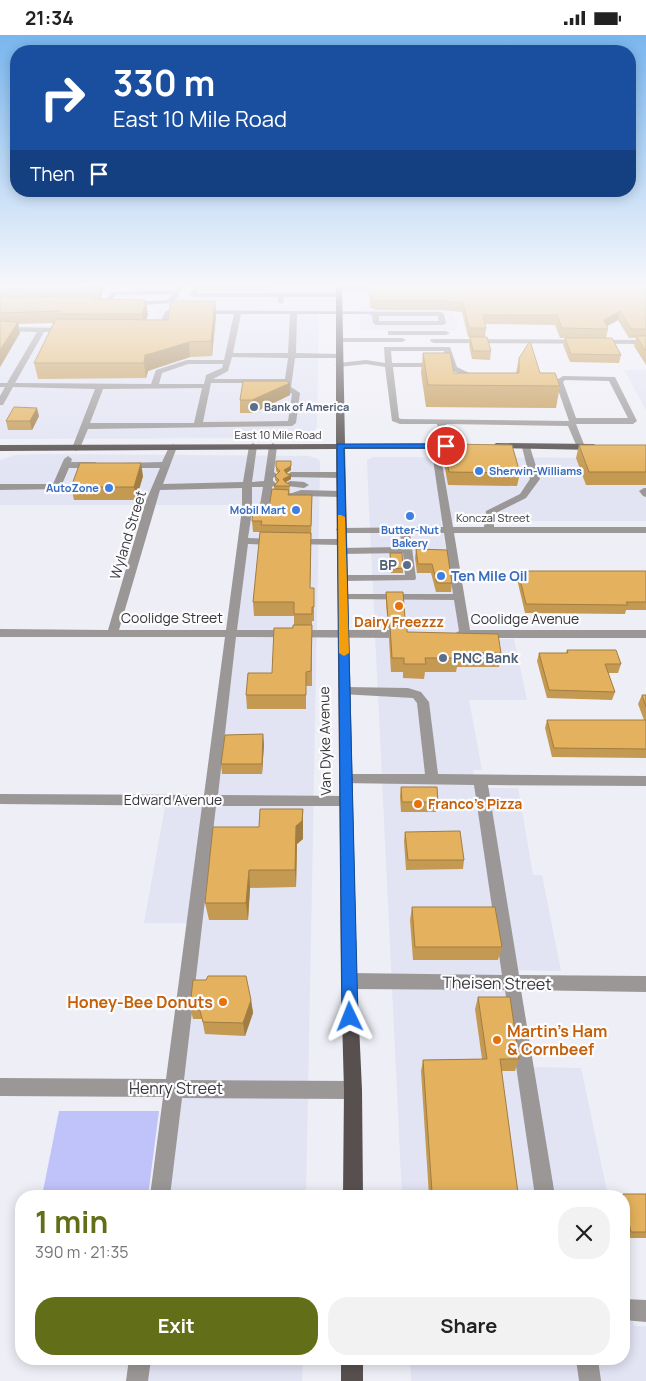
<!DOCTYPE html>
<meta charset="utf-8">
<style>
:root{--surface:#fff;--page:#f2f2f2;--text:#222;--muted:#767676;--accent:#636f18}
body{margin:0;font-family:Manrope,sans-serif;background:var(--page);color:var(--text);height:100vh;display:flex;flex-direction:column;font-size:19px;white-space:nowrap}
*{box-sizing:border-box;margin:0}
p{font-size:16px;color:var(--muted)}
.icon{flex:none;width:28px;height:28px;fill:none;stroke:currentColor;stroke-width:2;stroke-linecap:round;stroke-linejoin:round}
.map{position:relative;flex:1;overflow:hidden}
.drawer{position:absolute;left:15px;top:1155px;width:615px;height:175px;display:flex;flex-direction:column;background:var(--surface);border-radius:20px;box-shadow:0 2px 12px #0003}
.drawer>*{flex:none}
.guide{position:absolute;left:10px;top:10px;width:626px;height:152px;border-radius:20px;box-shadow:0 2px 12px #0003;background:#1a4fa0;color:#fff;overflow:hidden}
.pin{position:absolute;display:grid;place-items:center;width:42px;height:42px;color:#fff;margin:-21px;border:2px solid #fff;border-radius:50%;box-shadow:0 1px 5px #0007}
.me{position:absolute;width:55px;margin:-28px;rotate:358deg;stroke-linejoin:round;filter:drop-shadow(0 0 4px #0008)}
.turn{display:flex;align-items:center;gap:18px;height:105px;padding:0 20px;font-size:22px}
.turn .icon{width:65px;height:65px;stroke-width:2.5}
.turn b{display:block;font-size:35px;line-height:42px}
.then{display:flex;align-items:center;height:48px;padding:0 20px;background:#0003;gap:10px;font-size:19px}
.round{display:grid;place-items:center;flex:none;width:52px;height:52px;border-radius:20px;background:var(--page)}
.head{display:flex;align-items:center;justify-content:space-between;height:85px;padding:0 20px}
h1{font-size:30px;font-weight:700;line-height:38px;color:var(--accent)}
.button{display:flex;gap:10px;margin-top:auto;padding:10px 20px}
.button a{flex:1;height:58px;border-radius:20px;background:var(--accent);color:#fff;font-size:20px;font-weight:700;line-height:58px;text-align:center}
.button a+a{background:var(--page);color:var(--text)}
.status{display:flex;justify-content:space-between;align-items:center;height:35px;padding:0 25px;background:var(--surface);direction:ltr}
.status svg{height:14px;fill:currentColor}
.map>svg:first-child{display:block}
.built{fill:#e2e3f3}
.green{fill:#c0c3fa}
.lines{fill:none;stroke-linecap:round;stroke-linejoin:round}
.minor{fill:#9b9797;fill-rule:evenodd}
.major{fill:#57504f;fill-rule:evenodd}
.wall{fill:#c49951}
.shaded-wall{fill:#a07d42}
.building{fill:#e4b25e;stroke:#a07d42}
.route{fill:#1a73e8;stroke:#114b97}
.slow{fill:#f59e0b}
.service-dot{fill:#5c6f8a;stroke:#fcfcfe;stroke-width:2}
.shop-dot{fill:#3f7fe0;stroke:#fcfcfe;stroke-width:2}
.food-dot{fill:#e8710a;stroke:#fcfcfe;stroke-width:2}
.labels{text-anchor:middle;stroke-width:4.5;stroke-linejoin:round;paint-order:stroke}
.far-service-label{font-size:11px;font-weight:bold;fill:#4e5e75;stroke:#fcfcfe;text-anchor:start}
.far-street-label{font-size:11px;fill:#37373b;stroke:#fcfcfe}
.far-shop-label{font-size:11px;font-weight:bold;fill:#366cbe;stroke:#fcfcfe;text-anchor:end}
.street-label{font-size:14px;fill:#37373b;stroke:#fcfcfe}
.service-label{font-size:14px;font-weight:bold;fill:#4e5e75;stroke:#fcfcfe;text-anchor:end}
.shop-label{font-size:14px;font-weight:bold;fill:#366cbe;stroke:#fcfcfe;text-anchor:start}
.food-label{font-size:14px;font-weight:bold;fill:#c56008;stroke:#fcfcfe}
.near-street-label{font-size:16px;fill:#37373b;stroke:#fcfcfe}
.near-food-label{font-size:16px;font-weight:bold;fill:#c56008;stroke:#fcfcfe;text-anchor:end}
</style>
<div class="status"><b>21:34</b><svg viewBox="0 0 49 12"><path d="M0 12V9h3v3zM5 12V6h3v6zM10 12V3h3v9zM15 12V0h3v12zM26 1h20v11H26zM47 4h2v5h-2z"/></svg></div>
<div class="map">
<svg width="646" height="1346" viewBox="0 0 646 1346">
<rect width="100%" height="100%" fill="#eeeef6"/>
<path class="built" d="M187,250H325L323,265L319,272L317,391L313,399L302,403H288L0,404V291H151L160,270L175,268L182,264Z
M362,256L450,257L458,295H362L360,293L358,258Z
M646,335V375L624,335Z
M45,419L309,421L318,424L320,427L306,1161H168L201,888H144L165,772L216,771L252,470H0V425L14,420Z
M373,422L646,423V486H441L461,605L514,604L527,665H469L482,735H473L476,753H518L533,840H542L561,936L505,935L521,1032L581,1033L608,1161H402L368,451L367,425Z
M624,1239L634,1291H646V1346H411L410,1324H624Z
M147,1324H303L302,1346H144Z"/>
<path class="green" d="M59,1076H159L148,1161H42Z"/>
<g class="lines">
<path class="minor" d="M177,250H183L179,260L172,268L130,271L127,269L130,267L168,265L173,259L116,260L107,270L102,269L112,257L175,255Z
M193,250H199L197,258H339L342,260L339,262H284V267L281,269L278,267V262H193L190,260Z
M339,251L387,252L390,254L387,256L337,254V252Z
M168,275L441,277L444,279L446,288L443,290H376L373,288L372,280L369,279H297L296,318L339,319L343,321L339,323H295L291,352L300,358L296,388L292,391L88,394L80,413L76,416L72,413L95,354L13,352L3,370H0V361L5,352H0V348H7L37,297L0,296V292L65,293L69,295L65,297H44L15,348L151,349L156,335L187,325H224L234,279H171L163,295H153V293L158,292L165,277ZM241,279H290L288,318H233ZM379,281H438L439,286H379ZM232,322L288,323L285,344H213L228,336ZM188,329H223L222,333L206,340L204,349H159L162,338ZM211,348H284V355L292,359L288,386L203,387ZM202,353L194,388H90L103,354Z
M388,296H446L450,298L446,300H388Z
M336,303H402L406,305L402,307H336Z
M431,304L646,305V309L434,308L430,306Z
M384,312H450L457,332L469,338L472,351L465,353L461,339L451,335L444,316H391L392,328H438L442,330L438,332H393L399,383L401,384L569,386L555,346L563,341L615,342L637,386L633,389H576L585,412L581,415L577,412L568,391L446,389L450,411L443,413L437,389H400L392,386L385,332L366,329L339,332L335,330L339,328L366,325L385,328ZM565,345L609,346L628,383H576L563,347Z
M253,408L257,411L252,447L264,446L269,411L273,408L277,411L274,437L278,440L273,443V446L277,449L272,452V457L292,458L301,455L341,456L346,459L341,462L302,461L293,464L271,463L267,475L252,477L248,503L276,504L281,507L276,510L248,509L237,595H405L411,599L405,603L236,602L218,760L346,761L351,762L353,766L351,770L346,771H216L184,1045L353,1046L359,1049L362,1055L359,1061L353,1064L182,1063L170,1161H150L163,1062L0,1061V1043L166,1044L202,771L0,769V759L204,760L225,602H0V594L108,595L146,466L160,433H125L122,432V428L162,427L169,412L173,409L177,412L163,449L243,447L249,411ZM252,452H263L260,470L252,471ZM242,453V474L226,595H119L160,455Z
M435,408L439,411L453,492H484L486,476L520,459L530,444L522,412L526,409L530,412L540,444L526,463L494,479V492H646V498H454L470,595H646V603H460L454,599L459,596L454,565L339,564L338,562L343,559H453L444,498H410L416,543L415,545L342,546L337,543L342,540H405L403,518L342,519L337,516L342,513L402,512L400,498H341L336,495L337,493L443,492L431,411Z
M68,421L72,424L71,427H95L100,430L95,433H69L60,454L0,455V449H53L64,424Z
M291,437H340L345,440L340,443L288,442L286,440Z
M290,446L304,447L309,450L304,453L287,451L285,449Z
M644,453H646V462L643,461L639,456Z
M296,504H341L346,507L341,510L292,509L291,507Z
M345,652L408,653L421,657L429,667L438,739L646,741V751L488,750L519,940L646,941V957L521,955L555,1161H535L505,955L349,954L343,951L341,946L343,941L349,938L502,940L474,750L341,748L339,744L341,740L346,739H425L417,668L413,663L341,659L339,656L341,653Z
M624,1264L646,1265V1287L624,1285Z
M129,1324H151L148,1346H126Z
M576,1324H598L601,1346H579Z"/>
<path class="major" d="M336,250H342L345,409L461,408L465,411L461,414H345L357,946L362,1055L363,1161H343L344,1055L341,946L336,414L0,416V410L336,409Z
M496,408L594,409L598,412L594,415L493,413L492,411Z
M341,1324H363V1346H341Z"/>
</g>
<path class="wall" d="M0,250H106L100,264L146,268L148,280L146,285H168L215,266L216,281L212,321L190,322L155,333L148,336L146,343L38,344L34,328L53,288L18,289L20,298L0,332Z
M199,250H271L270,256H200Z
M370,250L584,251L578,250H646V330L634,311L636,303H629L618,285L607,291L608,294L606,303L621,320L619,328L570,327L563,310L565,303H560L555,290L485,289L486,293L485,302L491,316L490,325L472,324L469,310L470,302H468L462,277L441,275H376L370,272Z
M423,318L454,338H516L519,323L560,351L556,373L426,372L421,338Z
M290,348V360L253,378H240V365Z
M39,381L32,395H8L6,386Z
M444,409L520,438L517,451L448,450L443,422Z
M579,410H646V450H586L576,423Z
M276,432L291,435L286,438L291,440V444L285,447L290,449L289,460H312L310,553H314V586H312V651H306V674H247L246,660L272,638L294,590V581H254L253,567L262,497H253L252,486L269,473L274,454V451L277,447L275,445V441L278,438L276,436Z
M143,441L136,465H74L71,452Z
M416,514L452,548L451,557H436L431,538H417L415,523Z
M390,518L403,533V538H391Z
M518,536H646V575H626L625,579L525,578L517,544Z
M386,557L405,584V590L407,597L501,618L499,632H457L456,637H425L424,644L403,643V637H391L389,604V593H388L386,567Z
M567,615L621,629L618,638H608L615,657L612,665L547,663L537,626L539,618H566Z
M642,660H646V723L552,722L545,693L547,685H644L638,669Z
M264,709L262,739H222L221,729Z
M401,752L438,767L436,777H401L400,761Z
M303,774V804L297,809L296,852L250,853L248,885H209L205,868L259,792Z
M405,797L464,825L463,834L406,835L404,806Z
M412,872L502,912L498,925H413L410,885Z
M478,962L519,1024L515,1036H501L518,1158L516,1161H429L421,1036L423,1025L482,1024L475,974Z
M251,965L253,978L245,1001L205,999L202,984H193L190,972Z
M623,1159H646V1203H625L624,1196V1161H621Z"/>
<path class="shaded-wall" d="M99,250H106L100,264L98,253Z
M145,265V270L146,268L148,280L143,290L142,279L143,268Z
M215,266L216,281L212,321L211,306Z
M620,276L618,285L602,294L604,285Z
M18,287L20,298L0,332V315Z
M189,307L190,322L148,336L146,343L144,328L145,320Z
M290,348V360L253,378L252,365Z
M37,373L39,381L32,395L30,386Z
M291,426V435L284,440V435Z
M141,428L143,441L136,465L134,452Z
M291,440V444L283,449V444Z
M263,699L264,709L262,739V729Z
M303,774V804L297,809L296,852L295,835L296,791Z
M249,835L250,853L248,885L246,868Z
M251,965L253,978L245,1001L243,988Z"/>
<path class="building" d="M0,250H99L98,253L0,254Z
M370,250H548L586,251L585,250H646V294H631L620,276L604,285L608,294L562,293L557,280H483L486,293H469L463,268L442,266H377L370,263Z
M95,261L94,264L145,265L143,268H146L142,279H60L61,276L0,278V262Z
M171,266H215L211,306L189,307L153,318L145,320L144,328H34L56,284L168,285Z
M0,286L18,287L0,315Z
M636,301H646V316Z
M470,302H487L491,316H473Z
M565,303H612L621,320L571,319Z
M530,306L540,338H555L560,351L428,350L423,318H450L454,338H519V323Z
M243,346H286L290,348L252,365H240Z
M14,372L37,373L30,386H6Z
M444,409L512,410L520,438L449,437Z
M579,410H646V437H589Z
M276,426H291V431L284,435L287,439L291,440L283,444L286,448L290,449V451H274L279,445L275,441L280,436L276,432Z
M80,428H141L134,452H71Z
M272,454L289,455L288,460H312L311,491L261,490L262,486H252L253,473H269Z
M260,497L311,498L310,553H314V572H312V579H294V567H253Z
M416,514L447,515L452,548H437L432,529H418Z
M390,518H402L403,533L391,534Z
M518,536H646V567H626L628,570L526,569Z
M386,557H403L405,584H388Z
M293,590H312L311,636L306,637V660H246L248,638H272L274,593H293Z
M390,590H407V597L498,599L501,618H458L459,623H425L426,629H404V623H392Z
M567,615H616L621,629H605L615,657L549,655L539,618H568Z
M642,660H646V672Z
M547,685H646V714L554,713Z
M263,699L262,729H221L225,700Z
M401,752H437L438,767H402Z
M260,774H303L302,786L296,791L295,835H249L246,868H205L213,792H259Z
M460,796L464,825H408L405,797Z
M412,872H495L502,912H415Z
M208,941H246L251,965L243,988L203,987L199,972H190L193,945H206Z
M478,962H510L519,1024H500L518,1158L432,1157L423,1025L487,1024Z
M623,1159H646V1197H631Z"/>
<linearGradient id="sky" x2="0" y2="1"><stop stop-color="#79b6ef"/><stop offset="0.57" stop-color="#f7f7fb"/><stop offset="1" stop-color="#f7f7fb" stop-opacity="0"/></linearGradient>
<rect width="646" height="439" fill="url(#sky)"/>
<path class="route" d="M337,409H446L450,411L446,413H344L358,982L356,988L350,990L345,988L342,982Z"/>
<path class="slow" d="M338,480H341L345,482L349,618L344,621L339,618Z"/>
<g class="service-dot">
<circle cx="254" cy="372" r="5"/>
<circle cx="407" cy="530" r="5"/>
<circle cx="443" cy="623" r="5"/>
</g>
<g class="shop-dot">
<circle cx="479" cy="436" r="5"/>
<circle cx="109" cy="453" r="5"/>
<circle cx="296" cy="475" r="5"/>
<circle cx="410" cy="481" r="5"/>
<circle cx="441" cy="541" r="5"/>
</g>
<g class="food-dot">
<circle cx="399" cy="571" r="5"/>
<circle cx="418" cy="769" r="5"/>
<circle cx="223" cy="967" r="5"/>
<circle cx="497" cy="1005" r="5"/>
</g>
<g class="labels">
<g class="far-service-label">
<text x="264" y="376">Bank of America</text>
</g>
<g class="far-street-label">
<text x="278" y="404">East 10 Mile Road</text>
<text x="493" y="487">Konczal Street</text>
</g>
<g class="far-shop-label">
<text x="489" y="440" text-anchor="start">Sherwin-Williams</text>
<text x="99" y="457">AutoZone</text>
<text x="286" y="479">Mobil Mart</text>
<text x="410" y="499" text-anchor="middle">Butter-Nut<tspan x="410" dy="13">Bakery</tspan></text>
</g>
<g class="street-label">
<text transform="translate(128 500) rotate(-73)" y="5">Wyland Street</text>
<text x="172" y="588">Coolidge Street</text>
<text x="525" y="589">Coolidge Avenue</text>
<text transform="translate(325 706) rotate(-91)" y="5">Van Dyke Avenue</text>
<text x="173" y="770">Edward Avenue</text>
</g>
<g class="service-label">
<text x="397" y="535">BP</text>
<text x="453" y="628" text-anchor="start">PNC Bank</text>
</g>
<g class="shop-label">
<text x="451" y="546">Ten Mile Oil</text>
</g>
<g class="food-label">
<text x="399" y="592">Dairy Freezzz</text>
<text x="428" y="774" text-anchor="start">Franco's Pizza</text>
</g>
<g class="near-street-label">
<text transform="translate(497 948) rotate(1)" y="6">Theisen Street</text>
<text x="176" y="1059">Henry Street</text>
</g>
<g class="near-food-label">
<text x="213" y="973">Honey-Bee Donuts</text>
<text x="507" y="1002" text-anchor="start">Martin's Ham<tspan x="507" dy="18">&amp; Cornbeef</tspan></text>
</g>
</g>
</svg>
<div class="pin" style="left:446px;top:411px;background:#d93025"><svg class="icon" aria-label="arrive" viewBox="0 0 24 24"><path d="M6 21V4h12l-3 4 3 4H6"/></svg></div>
<svg class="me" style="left:350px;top:982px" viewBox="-20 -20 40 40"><path d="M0-17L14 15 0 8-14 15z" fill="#1a73e8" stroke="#fff" stroke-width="4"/></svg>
<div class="guide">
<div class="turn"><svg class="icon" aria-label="right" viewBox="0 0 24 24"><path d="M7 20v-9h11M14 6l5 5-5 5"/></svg><div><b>330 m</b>East 10 Mile Road</div></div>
<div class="then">Then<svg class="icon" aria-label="arrive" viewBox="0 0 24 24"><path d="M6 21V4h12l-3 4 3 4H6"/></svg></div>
</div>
<section class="drawer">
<div class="head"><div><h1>1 min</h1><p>390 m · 21:35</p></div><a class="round"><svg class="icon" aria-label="close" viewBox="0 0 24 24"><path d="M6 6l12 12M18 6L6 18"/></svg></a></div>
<div class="button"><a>Exit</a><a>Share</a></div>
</section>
</div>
